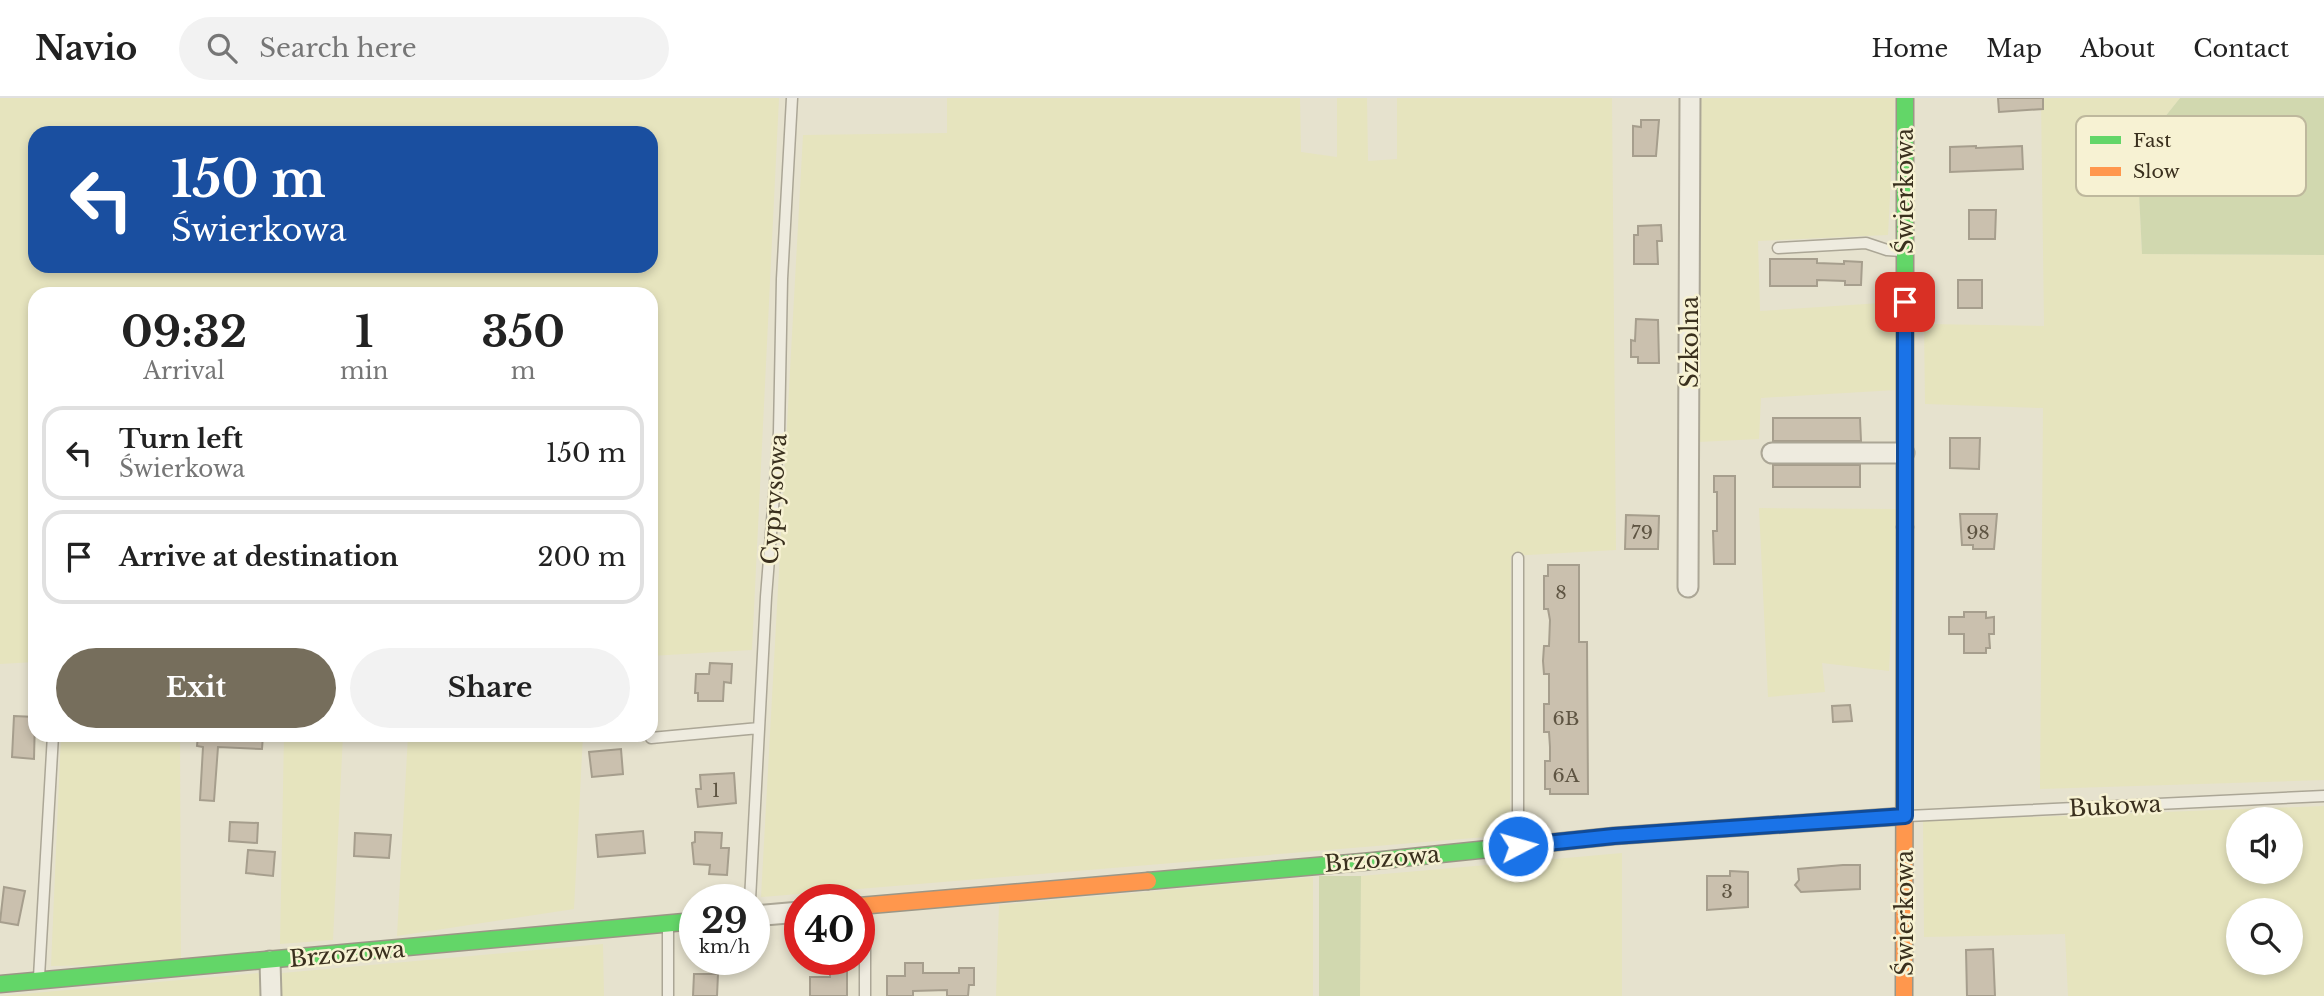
<!DOCTYPE html>
<meta charset="utf-8">
<style>
:root{--surface:#fff;--page:#f2f2f2;--text:#222;--muted:#767676;--line:#e0e0e0;--accent:#766e5c}
body{margin:0;font-family:"Libre Baskerville",serif;background:var(--page);color:var(--text);height:100vh;display:flex;flex-direction:column;font-size:26px;white-space:nowrap}
*{box-sizing:border-box;margin:0}
p{font-size:23px;color:var(--muted)}
.icon{flex:none;width:38px;height:38px;fill:none;stroke:currentColor;stroke-width:2;stroke-linecap:round;stroke-linejoin:round}
.map{position:relative;flex:1;overflow:hidden}
.drawer{position:absolute;left:28px;top:189px;width:630px;height:455px;display:flex;flex-direction:column;background:var(--surface);border-radius:21px;box-shadow:0 4px 10px #0003}
.drawer>*{flex:none}
.guide{position:absolute;left:28px;top:28px;width:630px;height:147px;border-radius:21px;box-shadow:0 4px 10px #0003;background:#1a4fa0;color:#fff;overflow:hidden}
.tools{position:absolute;left:2226px;top:709px;display:grid;gap:14px}
.tools a{display:grid;place-items:center;width:77px;height:77px;border-radius:50%;background:var(--surface);box-shadow:0 4px 10px #0003;font-size:35px}
.speed{position:absolute;left:679px;top:786px;display:flex;gap:14px;font-size:35px;font-weight:700;text-align:center}
.speed>*{display:grid;place-content:center;width:91px;height:91px;border-radius:50%;background:var(--surface);box-shadow:0 4px 10px #0003;line-height:1}
.speed small{font-size:18px;font-weight:400}
.speed .limit{border:10px solid #d22;background:#fff;color:#111}
.pin{position:absolute;display:grid;place-items:center;width:60px;height:60px;color:#fff;margin:-30px;border-radius:14px;box-shadow:0 4px 10px #0006}
.me{position:absolute;width:77px;margin:-38px;rotate:84deg;stroke-linejoin:round;filter:drop-shadow(0 0 5px #0008)}
.turn{display:flex;align-items:center;gap:24px;height:147px;padding:0 28px;font-size:32px}
.turn .icon{width:91px;height:91px;stroke-width:2.5}
.turn b{display:block;font-size:49px;line-height:60px}
.eta{display:flex;justify-content:space-evenly;align-items:center;height:119px;text-align:center}
.eta b{font-size:42px;font-weight:700;line-height:49px}
.button{display:flex;gap:14px;margin-top:auto;padding:14px 28px}
.button a{flex:1;height:80px;border-radius:42px;background:var(--accent);color:#fff;font-size:28px;font-weight:700;line-height:80px;text-align:center}
.button a+a{background:var(--page);color:var(--text)}
ul{padding:0;list-style:none}
li{display:flex;align-items:center;gap:21px;height:94px;margin:0 14px 10px;padding:0 14px;border:4px solid var(--line);border-radius:21px}
li div{flex:1}
li b{display:block;font-size:26px}
li em{font-style:normal}
header{display:flex;align-items:center;gap:42px;box-sizing:border-box;height:98px;padding:0 35px;background:var(--surface);border-bottom:2px solid var(--line)}
header strong{font-size:33px}
nav{display:flex;gap:38px;margin-inline-start:auto;font-size:24px}
.search{width:490px;height:63px;background:var(--page);display:flex;align-items:center;gap:18px;box-sizing:border-box;padding:0 24px;border-radius:38px;color:var(--muted);font-size:26px}
.map>svg:first-child{display:block}
.farmland{fill:#e6e4be;fill-rule:evenodd}
.green{fill:#d1d8af}
.building{fill:#cac0ae;stroke:#a69e8d;stroke-width:2}
.lines{fill:none;stroke-linecap:round;stroke-linejoin:round}
.lane-casing{stroke:#aba696;stroke-width:13}
.street-casing{stroke:#aba696;stroke-width:23}
.fast-casing{stroke:#9b9686;stroke-width:19}
.slow-casing{stroke:#9b9686;stroke-width:19}
.lane{stroke:#eeebdf;stroke-width:10}
.street{stroke:#eeebdf;stroke-width:19}
.fast{stroke:#63d668;stroke-width:16}
.slow{stroke:#ff974d;stroke-width:16}
.route-casing{stroke:#114b97;stroke-width:18}
.route{stroke:#1a73e8;stroke-width:12}
.labels{text-anchor:middle;stroke-width:5;stroke-linejoin:round;paint-order:stroke}
.number-label{font-size:19px;fill:#5e5442}
.street-label{font-size:23px;fill:#3a301e;stroke:#f7f2d3}
.key{fill:#f7f2d3;stroke:#beb89d;stroke-width:2}
.key-label{font-size:19px;fill:#3a301e}
</style>
<header>
<strong>Navio</strong>
<div class="search"><svg class="icon" aria-label="search" viewBox="0 0 24 24"><circle cx="10" cy="10" r="6"/><path d="M15 15l6 6"/></svg>Search here</div>
<nav><a>Home</a><a>Map</a><a>About</a><a>Contact</a></nav>
</header>
<div class="map">
<svg width="2324" height="898" viewBox="0 0 2324 898">
<rect width="100%" height="100%" fill="#e6e2ce"/>
<path class="farmland" d="M0,0H779L752,552L651,558V196H35V564L0,566ZM651,35V168H35V35Z
M947,0H1300L1301,54L1337,59V0H1367L1368,63L1397,61V0H1612L1616,452L1511,458L1510,737L761,799L803,37L947,35Z
M1699,0H1895L1888,137L1758,143L1760,213L1896,204V292L1761,300L1759,341L1698,344Z
M2041,0H2180L2137,54L2142,156L2324,157V682L2040,691L2043,310L1925,306L1924,226L2044,228Z
M1759,410L1897,411L1889,573L1822,565L1825,594L1768,599Z
M61,637H180L181,866L51,868Z
M284,637H343L333,842L280,846Z
M408,637H583L574,811L397,838Z
M2324,708V898H2068L2065,836L1924,839L1923,723ZM2238,721H2291V774H2238ZM2238,812H2291V864H2238Z
M1622,755V898H1360L1361,778Z
M1313,779V898H996L999,807Z
M603,846L604,898H282V875Z
M258,875L262,879V898H0Z"/>
<path class="green" d="M2180,0H2324V157L2142,156L2137,54Z
M1319,778H1361L1360,898H1319Z"/>
<path class="building" d="M1998,0H2043V11L1999,14Z
M1641,22H1659L1656,58H1633V28L1641,29Z
M1976,48V50L2022,48L2023,71L1950,74V49Z
M1969,112H1996L1995,141H1969Z
M1661,127L1662,143H1657L1658,166H1634V137H1638V128Z
M1770,161H1817V165L1844,166V163L1862,164L1861,187H1845V183L1817,182V188H1770Z
M1958,182H1982V210H1958Z
M1636,221L1658,222L1659,265H1638V259H1631V242L1635,243Z
M1773,320H1860L1861,343H1773Z
M1950,340H1980L1979,371L1950,370Z
M1773,367H1860V389H1773Z
M1714,378H1735V466H1714L1713,433H1717V394H1714Z
M1960,416H1997L1994,451H1973V447H1962Z
M1626,417L1659,418L1658,451H1625Z
M1548,467H1579V544H1587L1588,696H1550V691H1545V663H1550V649L1549,634H1544V606H1549V576H1544L1543,563L1544,548H1549L1550,522L1548,511H1544V478H1548Z
M1964,514H1986V520L1994,519V536H1989L1990,550H1986V555H1964V536H1949V519H1964Z
M710,565L732,566L731,585L724,584L723,603H698V595H695L696,576H709Z
M1850,607L1852,623L1833,624L1832,608Z
M14,618L35,619L34,661L12,659Z
M198,637H263L262,651L218,649L214,703L200,702L203,649L197,648Z
M621,651L623,676L592,679L589,654Z
M734,675L736,705L698,709L696,691H701L700,677Z
M230,724L258,725L257,745L229,743Z
M643,733L645,755L598,759L596,737Z
M695,734L722,735L721,750H729L727,777L709,776L710,767L694,766L692,745L695,744Z
M355,735L391,737L389,760L354,758Z
M248,752L275,754L273,778L246,775Z
M1843,767H1860V791L1801,794L1795,787L1799,782L1798,771Z
M1730,773L1748,774V809L1707,812V778H1730Z
M4,789L25,793L18,827L0,824Z
M1993,851L1995,898H1967L1966,852Z
M905,865H923V875H959V870H974V887H969L968,898H947V892L913,893V898H887V878H905Z
M830,872H847V898H810V879H830Z
M694,876H718L717,898H693Z"/>
<g class="lines">
<g class="lane-casing">
<path id="lane" d="M1778,150L1866,145L1887,152L1901,153
M1518,460V744
M651,640L759,630
M1908,718L2324,698
M750,802L766,499L779,334L782,181L792,0
M668,827V898
M39,879L53,637
M865,898V808"/>
</g>
<g class="street-casing">
<path id="street" d="M1772,355H1904
M1688,489L1690,0
M754,818L800,814
M270,863L271,898"/>
</g>
<g class="fast-casing">
<path id="fast" d="M1905,429V0
M1148,783L1373,763L1614,738L1905,718
M0,886L695,823"/>
</g>
<g class="slow-casing">
<path id="slow" d="M859,808L1148,783
M1904,898L1905,429"/>
</g>
<use href="#lane" class="lane"/>
<use href="#street" class="street"/>
<use href="#fast" class="fast"/>
<use href="#slow" class="slow"/>
</g>
<g class="lines">
<g class="route-casing">
<path id="route" d="M1518,748L1614,738L1905,718V204"/>
</g>
<use href="#route" class="route"/>
</g>
<g class="labels">
<g class="number-label">
<text x="1642" y="441">79</text>
<text x="1978" y="441">98</text>
<text x="1561" y="501">8</text>
<text x="1566" y="627">6B</text>
<text x="1566" y="684">6A</text>
<text x="716" y="699">1</text>
<text x="1727" y="800">3</text>
</g>
<g class="street-label">
<text transform="translate(1905 93) rotate(-90)" y="8">Świerkowa</text>
<text transform="translate(1690 244) rotate(-90)" y="8">Szkolna</text>
<text transform="translate(774 401) rotate(-86)" y="8">Cyprysowa</text>
<text transform="translate(2115 708) rotate(-3)" y="8">Bukowa</text>
<text transform="translate(1382 761) rotate(-5)" y="8">Brzozowa</text>
<text transform="translate(1905 815) rotate(-90)" y="8">Świerkowa</text>
<text transform="translate(347 856) rotate(-5)" y="8">Brzozowa</text>
</g>
</g>
<rect x="2076" y="18" width="230" height="80" rx="10" class="key"/>
<rect x="2090" y="38" width="31" height="8" fill="#63d668"/>
<rect x="2090" y="69" width="31" height="9" fill="#ff974d"/>
<g class="key-label">
<text x="2133" y="49">Fast</text>
<text x="2133" y="80">Slow</text>
</g>
</svg>
<div class="tools">
<a><svg class="icon" aria-label="sound" viewBox="0 0 24 24"><path d="M4 9h4l5-4v14l-5-4H4zM17 9q2 3 0 6"/></svg></a>
<a><svg class="icon" aria-label="search" viewBox="0 0 24 24"><circle cx="10" cy="10" r="6"/><path d="M15 15l6 6"/></svg></a>
</div>
<div class="speed"><div>29<small>km/h</small></div><div class="limit">40</div></div>
<div class="pin" style="left:1905px;top:204px;background:#d93025"><svg class="icon" aria-label="arrive" viewBox="0 0 24 24"><path d="M6 21V4h12l-3 4 3 4H6"/></svg></div>
<svg class="me" style="left:1518px;top:748px" viewBox="-20 -20 40 40"><circle r="17" fill="#1a73e8" stroke="#fff" stroke-width="3"/><path d="M0-11L8 9 0 5-8 9z" fill="#fff"/></svg>
<div class="guide">
<div class="turn"><svg class="icon" aria-label="left" viewBox="0 0 24 24"><path d="M17 20v-9H6M10 6l-5 5 5 5"/></svg><div><b>150 m</b>Świerkowa</div></div>
</div>
<section class="drawer">
<div class="eta">
<div><b>09:32</b><p>Arrival</p></div>
<div><b>1</b><p>min</p></div>
<div><b>350</b><p>m</p></div>
</div>
<ul>
<li><svg class="icon" aria-label="left" viewBox="0 0 24 24"><path d="M17 20v-9H6M10 6l-5 5 5 5"/></svg><div><b>Turn left</b><p>Świerkowa</p></div><em>150 m</em></li>
<li><svg class="icon" aria-label="arrive" viewBox="0 0 24 24"><path d="M6 21V4h12l-3 4 3 4H6"/></svg><div><b>Arrive at destination</b></div><em>200 m</em></li>
</ul>
<div class="button"><a>Exit</a><a>Share</a></div>
</section>
</div>
